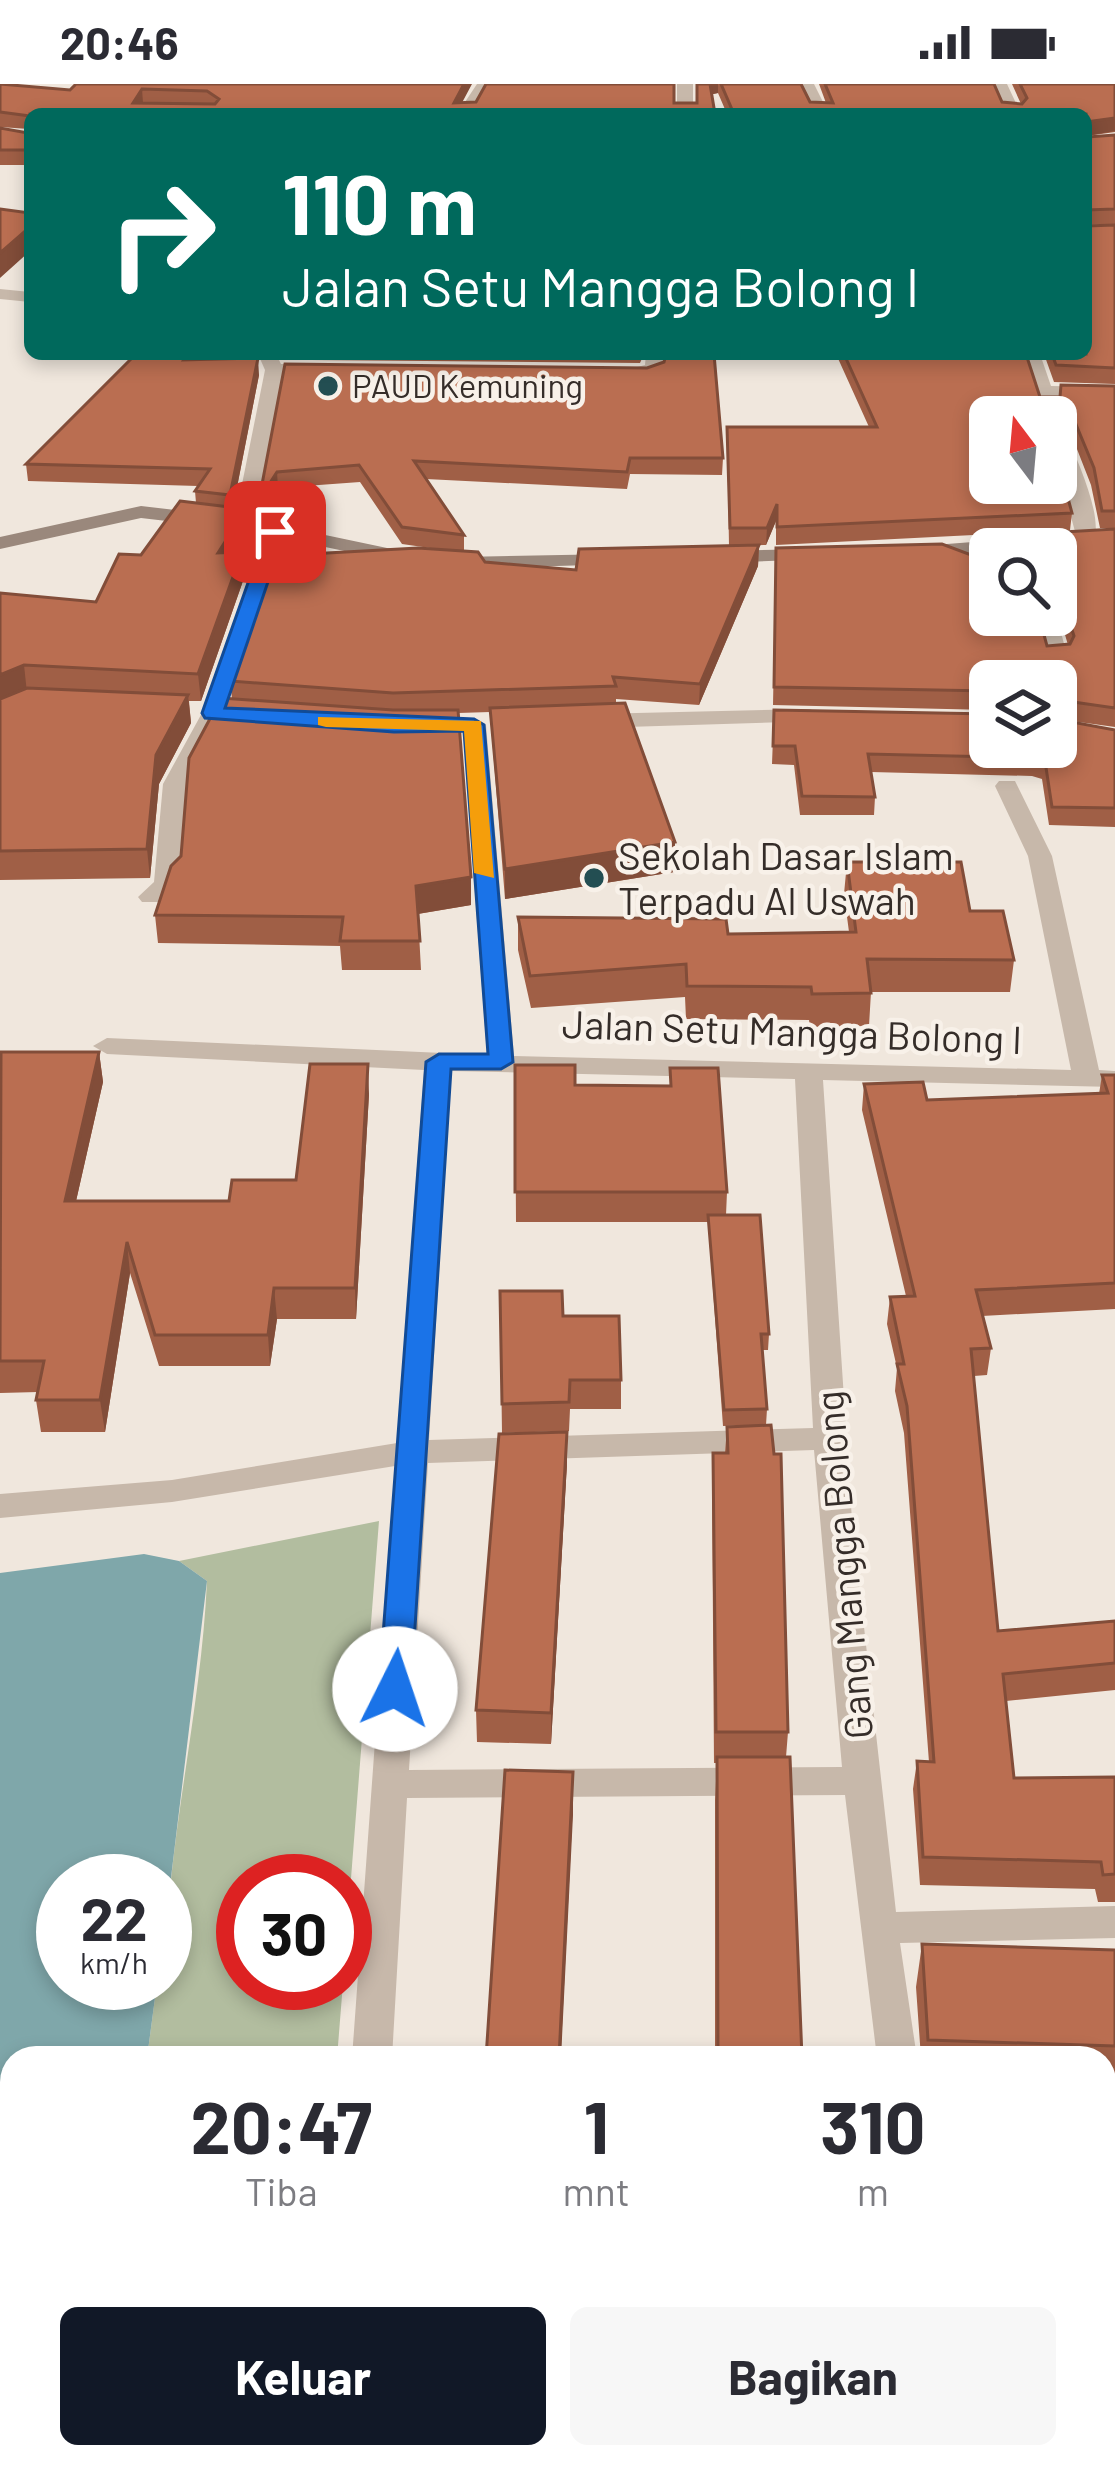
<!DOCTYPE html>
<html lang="id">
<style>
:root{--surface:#fff;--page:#f7f7f7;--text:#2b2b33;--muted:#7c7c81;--accent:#111827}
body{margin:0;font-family:Barlow,sans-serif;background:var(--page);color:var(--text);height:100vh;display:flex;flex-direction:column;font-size:45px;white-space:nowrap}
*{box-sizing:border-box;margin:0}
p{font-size:39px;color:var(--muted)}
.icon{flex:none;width:66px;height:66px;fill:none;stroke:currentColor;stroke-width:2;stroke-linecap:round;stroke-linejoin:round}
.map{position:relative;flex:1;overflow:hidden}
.sheet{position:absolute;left:0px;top:1962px;width:1116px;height:423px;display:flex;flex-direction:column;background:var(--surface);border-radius:36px 36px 0 0;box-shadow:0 6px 18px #0003}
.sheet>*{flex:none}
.guide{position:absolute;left:24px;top:24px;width:1068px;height:252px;border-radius:18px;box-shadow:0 6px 18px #0003;background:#00695c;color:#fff;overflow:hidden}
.needle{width:78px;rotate:344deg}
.fabs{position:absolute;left:969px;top:312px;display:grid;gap:24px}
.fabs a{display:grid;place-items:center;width:108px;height:108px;border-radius:18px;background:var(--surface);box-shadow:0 6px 18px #0003;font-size:60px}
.speed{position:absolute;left:36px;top:1770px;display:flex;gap:24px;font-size:60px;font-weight:700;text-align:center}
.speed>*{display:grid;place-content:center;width:156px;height:156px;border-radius:50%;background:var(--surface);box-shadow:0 6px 18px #0003;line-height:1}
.speed small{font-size:30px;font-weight:400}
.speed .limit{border:18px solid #d22;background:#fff;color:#111}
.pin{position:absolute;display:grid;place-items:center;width:102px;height:102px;color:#fff;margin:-51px;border-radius:24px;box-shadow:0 6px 18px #0006}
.me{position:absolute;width:132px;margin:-66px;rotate:4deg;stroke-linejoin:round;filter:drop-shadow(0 0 9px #0008)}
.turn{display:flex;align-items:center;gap:42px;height:252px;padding:0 60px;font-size:54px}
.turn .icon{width:156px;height:156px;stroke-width:2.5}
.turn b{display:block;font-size:84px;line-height:102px}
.eta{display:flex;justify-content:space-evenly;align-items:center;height:204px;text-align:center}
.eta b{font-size:72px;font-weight:700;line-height:84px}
.cta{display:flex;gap:24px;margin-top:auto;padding:24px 60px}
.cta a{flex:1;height:138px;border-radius:18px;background:var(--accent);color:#fff;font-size:48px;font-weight:700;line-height:138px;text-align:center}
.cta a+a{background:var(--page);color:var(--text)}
.status{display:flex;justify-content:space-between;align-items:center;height:84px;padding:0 60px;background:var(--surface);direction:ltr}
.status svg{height:33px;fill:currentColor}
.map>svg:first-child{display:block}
.green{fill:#b2bd9f}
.water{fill:#7fa7aa}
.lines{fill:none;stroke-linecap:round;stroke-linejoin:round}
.street{fill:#c7b8aa;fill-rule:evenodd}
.secondary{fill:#9a887c;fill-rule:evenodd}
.wall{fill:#a05f46}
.shaded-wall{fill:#824d39}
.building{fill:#ba6e51;stroke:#824d39;stroke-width:3;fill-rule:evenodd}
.route{fill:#1a73e8;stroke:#114b97;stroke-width:3}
.slow{fill:#f59e0b}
.poi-dot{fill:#234e52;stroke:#f8f1e9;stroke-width:4.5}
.labels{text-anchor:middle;stroke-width:9;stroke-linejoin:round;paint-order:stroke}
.far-poi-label{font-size:33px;fill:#352d29;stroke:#f8f1e9;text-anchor:start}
.poi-label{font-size:39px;fill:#352d29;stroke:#f8f1e9;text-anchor:start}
.street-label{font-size:39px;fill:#352d29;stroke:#f8f1e9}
</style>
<div class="status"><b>20:46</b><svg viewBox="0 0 49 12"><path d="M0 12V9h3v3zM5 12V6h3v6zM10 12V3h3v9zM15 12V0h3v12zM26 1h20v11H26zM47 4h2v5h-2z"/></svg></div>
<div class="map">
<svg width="1115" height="2384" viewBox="0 0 1115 2384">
<rect width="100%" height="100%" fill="#f0e7dd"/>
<path class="green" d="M379,1437L345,1871V1797H243V1899H343L337,1974H147L157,1899H165C165,1764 201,1632 207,1497L179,1477Z
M93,2373H306L305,2384H91Z"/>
<path class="water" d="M144,1470L179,1477L207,1497L165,1843V1797H63V1899H157L147,1974H12V2373H93L91,2384H0V1489Z"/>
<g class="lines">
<path class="street" d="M477,0H493L473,30H457Z
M677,0H693V30H677Z
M798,0H814L829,30H813Z
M991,0H1007L1021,30H1005Z
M0,205L30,208V218L0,215Z
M258,270H276L281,280H324L333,286L324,292H282L254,440L244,446L234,440L265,286Z
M646,270H684L663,278L662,290L618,296L609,290L645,281Z
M1022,270H1040L1051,302L1115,303V315L1055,313V326H1041Z
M1056,340L1066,346C1076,378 1103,427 1094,459L1077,455L1056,377Z
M275,442L285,448L226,623L254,625L266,632L254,639L221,636L187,700L179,800L160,818H142L138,813L154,798L163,700L202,629L265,448Z
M1011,531H1033L1059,541L1067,571L1064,576H1048L1041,550L1020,546Z
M810,625L822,632L818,637L594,644L582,637L594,630Z
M474,634L486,641L514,972L1071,986L1028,772L995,702L999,697H1015L1052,772L1099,986L1115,987V1003L823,996L852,1436L896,1828L1115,1822V1854L900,1859L917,1974H877L845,1711L407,1714L392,1974H352L395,1382L172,1418L0,1434V1410L172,1396L397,1359L424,986L107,970L93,962L107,954L487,971L463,648L422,649L410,642L422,635ZM451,987L795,995L813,1344L429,1356ZM814,1366L842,1683L409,1686L428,1379Z
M1104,2059H1115V2095H1104Z
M331,2373H375V2384H331Z
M917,2373H961L962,2384H918Z"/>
<path class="secondary" d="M141,422L244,434L406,468L417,474L406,480L244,446L141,434L0,465V453Z
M1115,447V459L990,465V469L921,474L911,468L921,462Z
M813,465L824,471L820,475L717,479L706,473L717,467Z
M615,470L622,472V480L460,485L449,479L460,473Z"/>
</g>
<path class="wall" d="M0,0L70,6L76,0L462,19H696V0H801L810,18L826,19L819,0H994L1002,18L1021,20L1012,0H1115V48L1087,52L1115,51V140L1086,141V30H727L718,9L712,10L715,30H30V81H0V44L28,49L29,45L0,43Z
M1115,141V300L1054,298L1044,270H1086Z
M312,270H644L640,279L312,276Z
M836,270H1026L1040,313H1060L1115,302V444H1100L1091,401L1068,342L1056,338V333H990L1072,429L1070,446L776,461V437L766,461L729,462L727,343H869Z
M199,276L259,291L233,424L248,451L237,468L244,494L201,617H189L191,639L159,700L150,794L0,796V509L96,518L196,419L195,407L198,402L28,397L26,380Z
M664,278L723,374L722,391L630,390L627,405L426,395L464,451V467L485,478L576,486L759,461L758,482L699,621L616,615V619L675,758L674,788L505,815L490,628L458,629L471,821L418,830L421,886H342L340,862L158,859L155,831L181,772L232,615L230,597L444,466L402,460L360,398L278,404L260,433L285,280L647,284Z
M1115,445V643L1057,635L1115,646V743L1049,741L1042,695L1032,692L871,688L875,713L874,731H800L794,681L772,680L774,626L1056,663L990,597V626L773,621L776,464L990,531L1047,562L1068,561L1061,537L1045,531H1056V465H995L996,452Z
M847,778L970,827L1014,876L1010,908H871L869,942L810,943L809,936L686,935L685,913L531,924L518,866V833L728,850L849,848L844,810Z
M99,968L103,998L76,1117H229L296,1096L369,1010L356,1235H277L270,1282H159L130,1189L105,1348H41L36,1316L38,1308L0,1309V971Z
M515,981L575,1001L670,1002V984L727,1108L726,1131L769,1250L768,1266H762L767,1325L766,1341L723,1342L708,1138H516Z
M1102,991H1115V1225L982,1232L991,1264L987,1291L974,1292L998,1547L1115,1537V1606L1006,1617L1014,1694L1115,1693V1818H1098L1095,1805L920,1801L913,1705L917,1677L929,1678L904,1349L895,1307L897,1284L887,1240L890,1213L906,1212L862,1026L864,1000L927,1016L1099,1010Z
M500,1207L563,1232L621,1296V1325H570L569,1347L502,1349Z
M727,1343L788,1648L786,1673L802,1974H715V1716L717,1679H714L712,1400L713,1369H725Z
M567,1379L551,1660L477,1658L476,1626Z
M922,1860L1115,1866V2005L1104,2004V1974H921L916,1903Z
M994,2373H1104L1109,2384H995Z"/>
<path class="shaded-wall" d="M464,0H472L456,30L454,19Z
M710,0H718V9L709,11Z
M142,5L143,19H133Z
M1115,34V47L1086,52V38Z
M30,143V167L0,194V169Z
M189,270H204L185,293L184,276Z
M258,274L259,291L232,428L230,411Z
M277,388L278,404L260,433L259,416Z
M777,420L776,437L766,461L767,444Z
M246,425L248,451L220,495L218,469Z
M759,461L758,482L699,621L700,600Z
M242,468L244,494L201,617L198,590Z
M24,581L27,609L0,620V591Z
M188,611L191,639L159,700L150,794L147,765L156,671Z
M675,758L674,788L505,815V785Z
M471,793V821L417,830L416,802Z
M99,968L103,998L69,1148L65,1117Z
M368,980L369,1010L356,1235L355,1204Z
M127,1158L130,1189L105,1348L100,1316Z
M274,1204L277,1235L270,1282L268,1251Z
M567,1348V1379L551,1660V1629Z
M573,1688V1731L561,1974H559Z"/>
<path class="building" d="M0,0L70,6L76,0H464L454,19L476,18L486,0H674V19H697V0H710L715,30H30V32L0,28ZM142,5L207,7L219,15L215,20L133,19Z
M721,0H801L810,18L833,19L825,0H994L1002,18L1022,20L1027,14L1020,0H1115V34L1086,38V30H734Z
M30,40V66H0V44L28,49Z
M1086,48L1088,53L1115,51V125L1086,126Z
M0,125L30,129V143L0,169Z
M1115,141V284L1056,281L1052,270H1086V142Z
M136,270H189L184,276L258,274L230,411L195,407L210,385L26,380Z
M666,270H714L723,374H630L627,388L414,377L464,451L402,443L359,381L277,388L259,416L285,280L647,284L664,278Z
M844,270H1026L1040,313H1060L1061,301L1115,302V427H1102L1094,384L1070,326L1054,321V333H990V399H1056V370L1072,429L777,443V420L767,444H730L727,343H877Z
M180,417L246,425L218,469L242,468L198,590L24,581L0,591V509L96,518L119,470L141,471Z
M1115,445V624L1059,616L1056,627V597H990V607L774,603L776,464L942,460L990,478V531H1019L1040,536L1047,562L1070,560L1074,552L1063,519L1056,517V465H996V452Z
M759,461L700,600L613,593L616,602L393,609L230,597L273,472L418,464L478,468L485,478L576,486L579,465Z
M27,604L188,611L156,671L147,765L0,767V615Z
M221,614L393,626H458L471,793L416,802L420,857H340L343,833L155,831L171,782L181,772L189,674Z
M625,619L675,758L505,785L490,624Z
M774,626L990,630V663H1056V635L1115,646V724L1052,723L1045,677L1034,674L868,670L875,713L802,712L795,662H773Z
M847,778H961L970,827H1003L1014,876L867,875L871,909L812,910L811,903L687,902L686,880L530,892L518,833L726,835L728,850L856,848Z
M1,968H99L65,1117H229L232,1096H296L310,980H368L355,1204H274L268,1251H155L127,1158L100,1316H36L44,1277H0Z
M515,981H575V1001L671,1002L670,984H718L727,1108H515Z
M1102,991H1115V1199L976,1206L991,1264L971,1265L998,1547L1115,1537V1579L1003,1590L1014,1694L1115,1693V1790L1103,1791L1101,1778L923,1773L917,1677L934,1678L907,1322L897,1280H904L890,1213L915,1212L864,1000L923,998L927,1016L1108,1009Z
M708,1131H760L769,1250H761L767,1325L724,1326Z
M500,1207H562L563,1232H619L621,1296H570L569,1318L502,1320Z
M771,1341L774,1370H781L788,1648H716L713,1369H728L727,1343Z
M567,1348L551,1629L476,1626L499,1350Z
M717,1673H790L802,1974H718Z
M505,1686L573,1688L559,1974H486Z
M922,1860L1115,1866V1962L928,1956Z
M1104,2339L1109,2384H1006L1005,2373H1104Z
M459,2373H540V2384H458Z
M755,2373H844V2384H755Z"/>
<path class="route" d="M275,442L285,448L225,624L474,635L484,641L513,978L501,985H451L411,1605L395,1617L379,1605L426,978L439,970H488L464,647L394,648L205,634L202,629L266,448Z"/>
<path class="slow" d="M318,633L481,637L494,794L474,789L464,647L326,643L318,641Z"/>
<g class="poi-dot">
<circle cx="328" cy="302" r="12"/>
<circle cx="594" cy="794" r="12"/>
</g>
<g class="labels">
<g class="far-poi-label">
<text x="352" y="314">PAUD Kemuning</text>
</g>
<g class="poi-label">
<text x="618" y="786">Sekolah Dasar Islam<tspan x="618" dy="45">Terpadu Al Uswah</tspan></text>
</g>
<g class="street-label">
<text transform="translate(792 948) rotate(2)" y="14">Jalan Setu Mangga Bolong I</text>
<text transform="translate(844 1481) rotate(-95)" y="14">Gang Mangga Bolong</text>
</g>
</g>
</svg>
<div class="fabs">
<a><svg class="needle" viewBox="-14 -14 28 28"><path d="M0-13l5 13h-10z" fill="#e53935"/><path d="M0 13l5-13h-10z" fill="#7c7c81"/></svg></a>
<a><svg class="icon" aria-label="search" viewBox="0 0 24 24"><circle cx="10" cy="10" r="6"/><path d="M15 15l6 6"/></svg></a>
<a><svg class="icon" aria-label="layers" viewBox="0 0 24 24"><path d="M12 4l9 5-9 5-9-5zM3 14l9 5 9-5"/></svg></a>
</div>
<div class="speed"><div>22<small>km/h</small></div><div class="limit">30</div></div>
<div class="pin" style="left:275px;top:448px;background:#d93025"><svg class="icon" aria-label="arrive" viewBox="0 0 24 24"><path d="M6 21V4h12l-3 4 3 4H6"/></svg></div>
<svg class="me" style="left:395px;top:1605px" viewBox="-20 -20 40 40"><circle r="19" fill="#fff"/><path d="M0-13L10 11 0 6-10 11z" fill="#1a73e8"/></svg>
<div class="guide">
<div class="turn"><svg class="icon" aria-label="right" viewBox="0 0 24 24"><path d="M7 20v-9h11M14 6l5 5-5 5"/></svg><div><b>110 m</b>Jalan Setu Mangga Bolong I</div></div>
</div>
<section class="sheet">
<div class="eta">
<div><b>20:47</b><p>Tiba</p></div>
<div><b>1</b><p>mnt</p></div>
<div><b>310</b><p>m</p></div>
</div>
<div class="cta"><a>Keluar</a><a>Bagikan</a></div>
</section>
</div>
